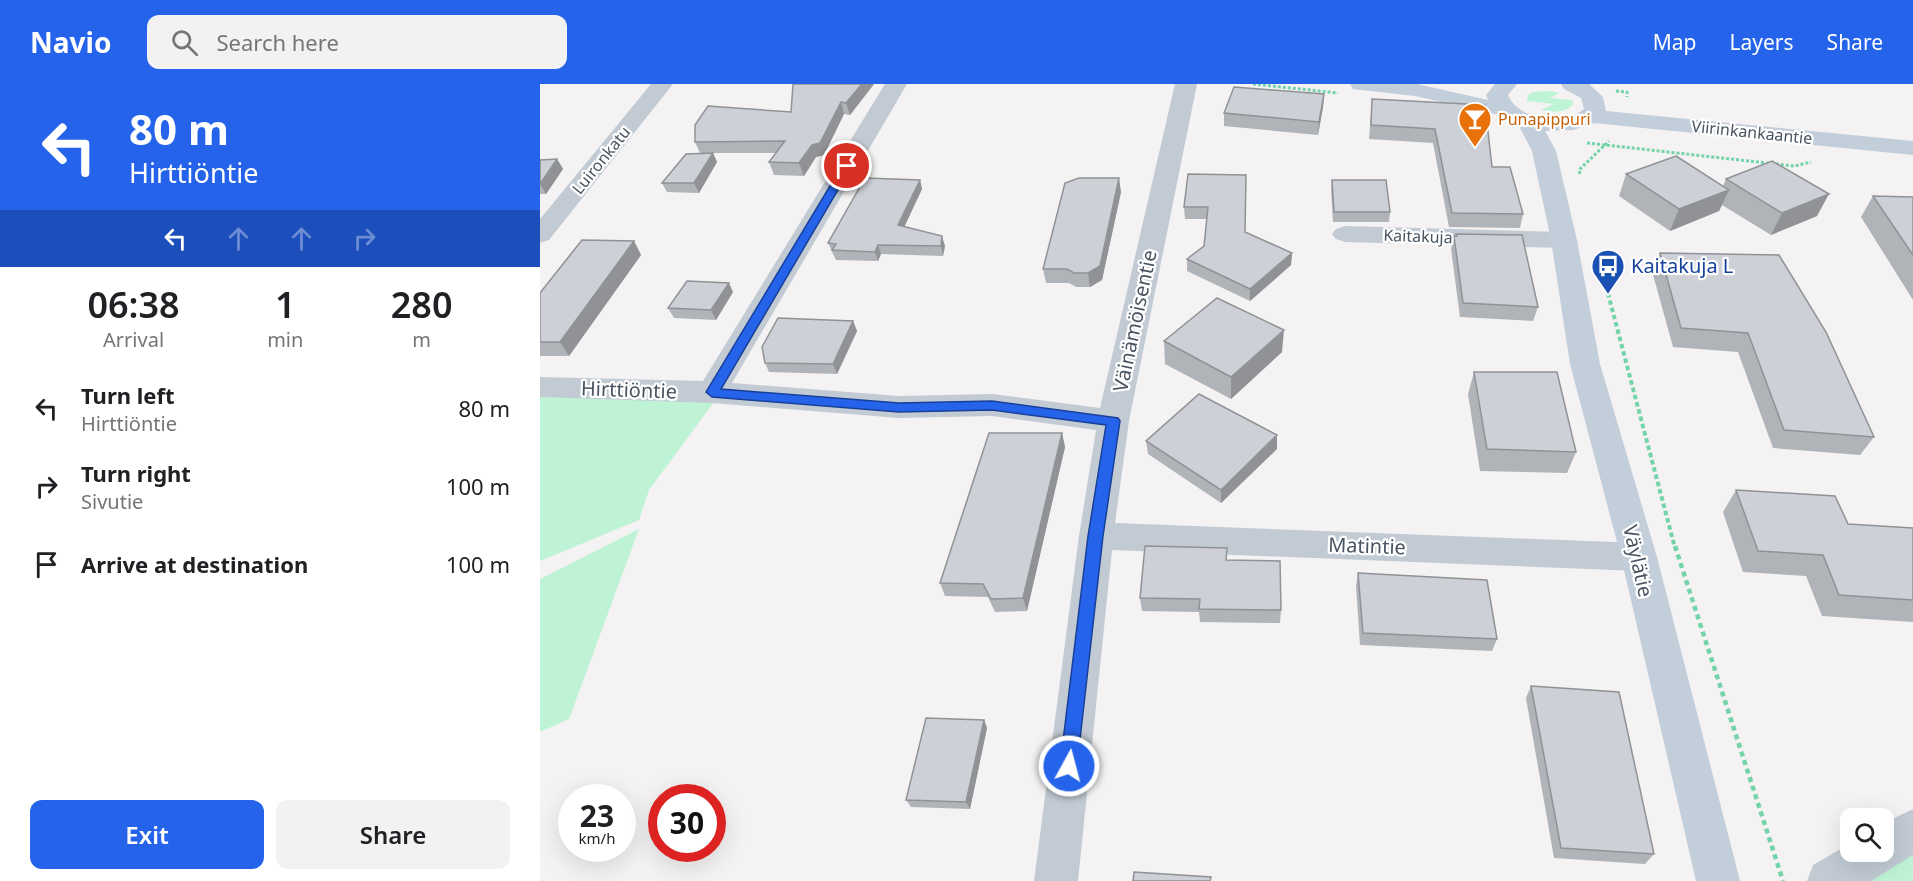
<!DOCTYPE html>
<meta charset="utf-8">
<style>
:root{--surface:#fff;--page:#f2f2f2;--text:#202124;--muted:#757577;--accent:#2563eb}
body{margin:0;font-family:"Noto Sans",sans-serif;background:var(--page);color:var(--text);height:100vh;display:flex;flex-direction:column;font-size:22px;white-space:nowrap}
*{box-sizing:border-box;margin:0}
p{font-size:20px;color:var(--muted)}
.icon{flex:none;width:33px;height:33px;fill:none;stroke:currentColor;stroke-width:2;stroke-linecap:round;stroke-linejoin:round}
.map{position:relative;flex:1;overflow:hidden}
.sheet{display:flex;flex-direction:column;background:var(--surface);width:540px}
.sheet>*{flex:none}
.banner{background:#2563eb;color:#fff;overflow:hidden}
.fabs{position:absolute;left:1300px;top:724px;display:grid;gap:12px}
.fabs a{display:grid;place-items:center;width:54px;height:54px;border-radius:12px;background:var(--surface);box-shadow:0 6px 24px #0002;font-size:30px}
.speed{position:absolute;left:18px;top:700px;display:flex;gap:12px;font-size:30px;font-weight:700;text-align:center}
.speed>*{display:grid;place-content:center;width:78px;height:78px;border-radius:50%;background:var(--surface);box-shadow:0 6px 24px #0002;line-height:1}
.speed small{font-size:15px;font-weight:400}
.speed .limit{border:9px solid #d22;background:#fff;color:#111}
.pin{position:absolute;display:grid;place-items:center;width:51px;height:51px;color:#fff;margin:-26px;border:3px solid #fff;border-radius:50%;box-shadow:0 2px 6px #0007}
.me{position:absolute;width:66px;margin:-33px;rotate:7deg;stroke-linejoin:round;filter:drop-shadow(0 0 4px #0008)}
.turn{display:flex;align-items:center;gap:21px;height:126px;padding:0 30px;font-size:27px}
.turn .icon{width:78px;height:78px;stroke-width:2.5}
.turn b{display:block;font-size:42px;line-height:51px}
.lanes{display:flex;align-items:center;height:57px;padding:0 30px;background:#0003;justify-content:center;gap:30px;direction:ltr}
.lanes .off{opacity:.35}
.eta{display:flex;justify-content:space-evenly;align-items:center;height:102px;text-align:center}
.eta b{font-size:36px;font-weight:600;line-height:42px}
.action{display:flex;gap:12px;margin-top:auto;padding:12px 30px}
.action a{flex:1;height:69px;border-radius:12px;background:var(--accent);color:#fff;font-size:24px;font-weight:600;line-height:69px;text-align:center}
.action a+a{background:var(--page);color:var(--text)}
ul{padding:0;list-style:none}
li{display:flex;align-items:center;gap:18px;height:78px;padding:0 30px}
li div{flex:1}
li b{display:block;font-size:22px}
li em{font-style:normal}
header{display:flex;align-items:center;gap:36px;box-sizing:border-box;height:84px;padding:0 30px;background:var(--accent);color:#fff}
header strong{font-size:28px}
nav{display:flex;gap:33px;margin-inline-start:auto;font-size:21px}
.search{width:420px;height:54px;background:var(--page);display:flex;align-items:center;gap:15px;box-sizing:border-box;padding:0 21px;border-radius:12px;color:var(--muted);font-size:22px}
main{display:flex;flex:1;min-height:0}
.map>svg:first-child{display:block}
.green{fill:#bef3d6}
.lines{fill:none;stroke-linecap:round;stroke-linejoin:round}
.path-far2{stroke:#73d4a9;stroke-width:3;stroke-dasharray:3 2;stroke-linecap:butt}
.path-far1{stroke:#73d4a9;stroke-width:4;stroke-dasharray:4.5 3;stroke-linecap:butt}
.path{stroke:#73d4a9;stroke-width:4.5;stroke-dasharray:5 4;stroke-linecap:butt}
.street{fill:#c2cbd4;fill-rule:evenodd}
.secondary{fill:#c3cedb;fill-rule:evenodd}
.wall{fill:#b0b3b8}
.shaded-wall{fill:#909296}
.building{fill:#cdd0d6;stroke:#909296;stroke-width:1.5}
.route{fill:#2563eb;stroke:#184099;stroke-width:1.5}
.labels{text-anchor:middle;stroke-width:4.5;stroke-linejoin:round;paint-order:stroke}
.far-food-label{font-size:16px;fill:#c56008;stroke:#fff;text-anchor:start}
.far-street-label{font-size:16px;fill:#485461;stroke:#fff}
.transit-label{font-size:20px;fill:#164399;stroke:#fff;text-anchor:start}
.street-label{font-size:20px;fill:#485461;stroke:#fff}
</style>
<header>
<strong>Navio</strong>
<div class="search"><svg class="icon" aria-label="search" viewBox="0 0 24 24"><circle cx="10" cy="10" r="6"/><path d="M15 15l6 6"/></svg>Search here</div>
<nav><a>Map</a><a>Layers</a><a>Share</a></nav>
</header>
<main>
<section class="sheet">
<div class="banner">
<div class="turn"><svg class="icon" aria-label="left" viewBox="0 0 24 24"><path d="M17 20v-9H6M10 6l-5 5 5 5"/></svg><div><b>80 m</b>Hirttiöntie</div></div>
<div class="lanes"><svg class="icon" aria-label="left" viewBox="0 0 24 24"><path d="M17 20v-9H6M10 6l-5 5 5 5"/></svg><svg class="icon off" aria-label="ahead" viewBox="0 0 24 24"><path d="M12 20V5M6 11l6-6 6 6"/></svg><svg class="icon off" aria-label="ahead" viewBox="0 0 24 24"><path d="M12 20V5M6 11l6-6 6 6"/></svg><svg class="icon off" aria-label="right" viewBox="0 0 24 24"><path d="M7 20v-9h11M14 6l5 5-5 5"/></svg></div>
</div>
<div class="eta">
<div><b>06:38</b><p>Arrival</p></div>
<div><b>1</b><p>min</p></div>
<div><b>280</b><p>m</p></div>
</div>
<ul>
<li><svg class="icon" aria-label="left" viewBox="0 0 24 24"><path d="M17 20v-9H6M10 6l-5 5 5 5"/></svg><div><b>Turn left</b><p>Hirttiöntie</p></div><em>80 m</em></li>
<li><svg class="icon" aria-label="right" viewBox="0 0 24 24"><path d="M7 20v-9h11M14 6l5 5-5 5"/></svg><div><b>Turn right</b><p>Sivutie</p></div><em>100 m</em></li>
<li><svg class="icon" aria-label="arrive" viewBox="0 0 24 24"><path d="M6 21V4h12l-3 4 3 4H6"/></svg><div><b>Arrive at destination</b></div><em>100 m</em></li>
</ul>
<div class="action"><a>Exit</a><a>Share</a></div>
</section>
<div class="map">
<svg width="1373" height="797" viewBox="0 0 1373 797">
<rect width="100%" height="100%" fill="#f4f2f2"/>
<path class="green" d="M1010,7L1019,9L1010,14L1032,16L1033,20C1025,30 1013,28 1001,26L1014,20L987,17L988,11L992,8Z
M0,313L174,318L109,406L99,436L0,477Z
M99,445L29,635L0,648V495Z
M1373,753V797H1297Z"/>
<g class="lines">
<path class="path-far2" d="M713,0L798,9
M1076,7L1087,8V13
M1047,59L1254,82L1271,78
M1040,90L1039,86L1069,57
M1058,171L1066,204"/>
<path class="path-far1" d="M1066,202L1135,464"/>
<path class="path" d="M1135,462L1243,797"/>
<path class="street" d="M111,0H133L9,156L0,159V135Z
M345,0H367L192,299L359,312L452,310L560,324L635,0H657L589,337L575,439L1099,459L1111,463L1117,473L1111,483L1099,487L572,466L538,797H494L539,452L556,346L452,332L359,334L172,319L0,313V293L163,297Z
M805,142L1024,148L1033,151L1037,156L1033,161L1024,164L805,158L796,155L792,150L796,145Z
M1373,725V771L1331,797H1267L1273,781L1311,759V768H1344V739Z"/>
<path class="secondary" d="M810,0H877L948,16L946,11L955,0H977L968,11C979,37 1024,42 1044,25L1041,14L1024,5L1021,0H1049L1063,13L1066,27L1373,57V71L1054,39L1033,46L1005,47L1016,67L1037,156L1060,280L1117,473L1200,797H1156L1081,473L1030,280L1011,156L992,67L979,42L960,31L875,12L821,6L813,5Z"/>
</g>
<path class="wall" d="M334,0L310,31L304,30L284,71L276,73L264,92L234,91L229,78L236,69H173L177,78L159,109L127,108L122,99L160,69L155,58L251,28Z
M784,10L783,23L778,51L684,42V29Z
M832,15L945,21L952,83L983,130L980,144L909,143L893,59L829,55Z
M17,75L23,85L6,110H0V76Z
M648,90L705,148L752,169L751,181L710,217L647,187V175L664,162L667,135H645L644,123Z
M1086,90L1183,102L1186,95L1277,132L1231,151L1182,121L1179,127L1130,147L1079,112Z
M380,96L382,105L364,143L405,162L403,172L341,170L338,177L296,176L288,159Z
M792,96L850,128L849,138H793L791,105Z
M581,108L562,196L550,203H536L529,199H506L503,185Z
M1333,112L1373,113V216L1321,133Z
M916,150L998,223L993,237L920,233L911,165L914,152H916Z
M94,157L101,171L29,272H0V209Z
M1120,169L1334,353L1320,371L1233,364L1198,268L1133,263L1112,187Z
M193,208L176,236L134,234L128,224Z
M313,237L317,247L297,290L229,288L225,279Z
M624,257L742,268L691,315L625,280Z
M934,288L1036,368L1027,389L940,387L928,310Z
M522,349L525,363L487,527L455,528L448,513L405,512L400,499Z
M737,351V365L681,419L608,370L606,357Z
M1196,406L1308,440L1373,444V538L1282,532L1266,492L1203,488L1183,428Z
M687,476L741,526L740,539L660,538L659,528L602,527L600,514Z
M818,489L957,555L952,567L820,561L816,502Z
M991,602L1114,770L1105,780L1014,774L986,614Z
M444,636L447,644L430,725L371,723L366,716Z"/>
<path class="shaded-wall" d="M322,0H334L310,31L306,19Z
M784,10L783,23L778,51L779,38Z
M301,18L304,30L284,71L276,73L264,92L259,79Z
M173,69L177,78L159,109L154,99Z
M17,75L23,85L6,110L0,100Z
M579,94L581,108L562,196L550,203L548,189Z
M380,96L382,105L361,150L358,141Z
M1189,106L1179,127L1130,147L1139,125Z
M1289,110L1277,132L1231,151L1242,129Z
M402,152L405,162L403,172L401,162Z
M94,157L101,171L29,272L20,258Z
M338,161L341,170L338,177L335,168Z
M752,169L751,181L710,217V205Z
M189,199L193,208L176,236L171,226Z
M313,237L317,247L297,290L293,280Z
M744,246L742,268L691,315V293Z
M522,349L525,363L487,527L483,514Z
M737,351V365L681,419V406Z
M444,636L447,644L430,725L426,718Z"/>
<path class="building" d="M253,0H322L306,19L301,18L280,59L272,61L259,79L229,78L245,57L155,58V41L168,22L251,28Z
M694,3L784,10L779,38L684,29Z
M832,15L945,21L952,83H970L983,130L912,129L895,45L831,41Z
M173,69L154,99H122L146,70Z
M1136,72L1189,106L1139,125L1086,90Z
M17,75L0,100V76Z
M1232,77L1289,110L1242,129L1186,95Z
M648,90L706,91L705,148L752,169L710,205L647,175L664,162L668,123H644Z
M325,94L380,96L358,141L402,152L401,162L338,161L335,168L292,166L296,160L288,159Z
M539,94H579L560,182L548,189H534L527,185H503L525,99Z
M792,96H846L850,128H794Z
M1333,112L1373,113V171Z
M916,150L982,151L998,223L923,219L914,152H917Z
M42,156L94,157L20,258H0V209Z
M1120,169L1239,171L1286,248L1334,353L1244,346L1208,249L1141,244Z
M147,197L189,199L171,226L128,224Z
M677,214L744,246L691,293L624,257Z
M238,234L313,237L293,280L225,279L222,263Z
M934,288H1017L1036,368L947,365Z
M659,310L737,351L681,406L606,357Z
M449,349H522L483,514L451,515L443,500L400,499Z
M1196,406L1295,412L1308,440L1373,444V516L1299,511L1283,471L1218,467Z
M605,462L687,464L686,476L740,477L741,526L659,525L660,515L600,514Z
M818,489L947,496L957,555L823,549Z
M991,602L1079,608L1114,770L1021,764Z
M386,634L444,636L426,718L366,716Z
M594,788L671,793L670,797H593Z"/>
<path class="route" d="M307,79L312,82L181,305L359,319L452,317L578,334L580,337L563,452L537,682L535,688L529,690L523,688L520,682L548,452L566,341L452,326L359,328L172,313L166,308L302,82Z"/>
<defs>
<g id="bar-pin" transform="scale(1.725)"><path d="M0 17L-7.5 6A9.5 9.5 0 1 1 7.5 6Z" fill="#e8710a" stroke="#fff"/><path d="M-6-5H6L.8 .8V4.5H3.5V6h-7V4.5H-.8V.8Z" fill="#fff"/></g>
<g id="bus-pin" transform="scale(1.725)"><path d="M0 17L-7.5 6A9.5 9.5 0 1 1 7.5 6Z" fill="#1a4fb4" stroke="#fff"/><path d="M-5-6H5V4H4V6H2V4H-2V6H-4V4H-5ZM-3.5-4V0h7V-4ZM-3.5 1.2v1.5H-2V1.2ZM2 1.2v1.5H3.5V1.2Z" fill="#fff"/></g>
</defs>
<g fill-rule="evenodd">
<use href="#bar-pin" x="935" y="35"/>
<use href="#bus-pin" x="1068" y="182"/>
</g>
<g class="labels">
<g class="far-food-label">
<text x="958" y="41">Punapippuri</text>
</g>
<g class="far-street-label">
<text transform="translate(1212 48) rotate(6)" y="6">Viirinkankaantie</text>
<text transform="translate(61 76) rotate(-51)" y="6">Luironkatu</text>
<text transform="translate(878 152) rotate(2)" y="6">Kaitakuja</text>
</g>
<g class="transit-label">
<text x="1091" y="189">Kaitakuja L</text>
</g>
<g class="street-label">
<text transform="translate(595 237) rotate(-78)" y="7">Väinämöisentie</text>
<text transform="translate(89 306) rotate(2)" y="7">Hirttiöntie</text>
<text transform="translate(827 462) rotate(2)" y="7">Matintie</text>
<text transform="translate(1098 477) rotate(77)" y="7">Väylätie</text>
</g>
</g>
</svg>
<div class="fabs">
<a><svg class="icon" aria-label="search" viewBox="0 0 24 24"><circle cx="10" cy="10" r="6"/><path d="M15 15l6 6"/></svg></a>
</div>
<div class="speed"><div>23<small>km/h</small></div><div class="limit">30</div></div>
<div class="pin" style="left:307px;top:82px;background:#d93025"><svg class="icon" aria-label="arrive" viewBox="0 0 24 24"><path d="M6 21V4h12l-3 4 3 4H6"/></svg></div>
<svg class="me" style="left:529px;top:682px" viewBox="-20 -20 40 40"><circle r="17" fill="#2563eb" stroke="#fff" stroke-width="3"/><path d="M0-11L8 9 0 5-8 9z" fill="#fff"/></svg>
</div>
</main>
